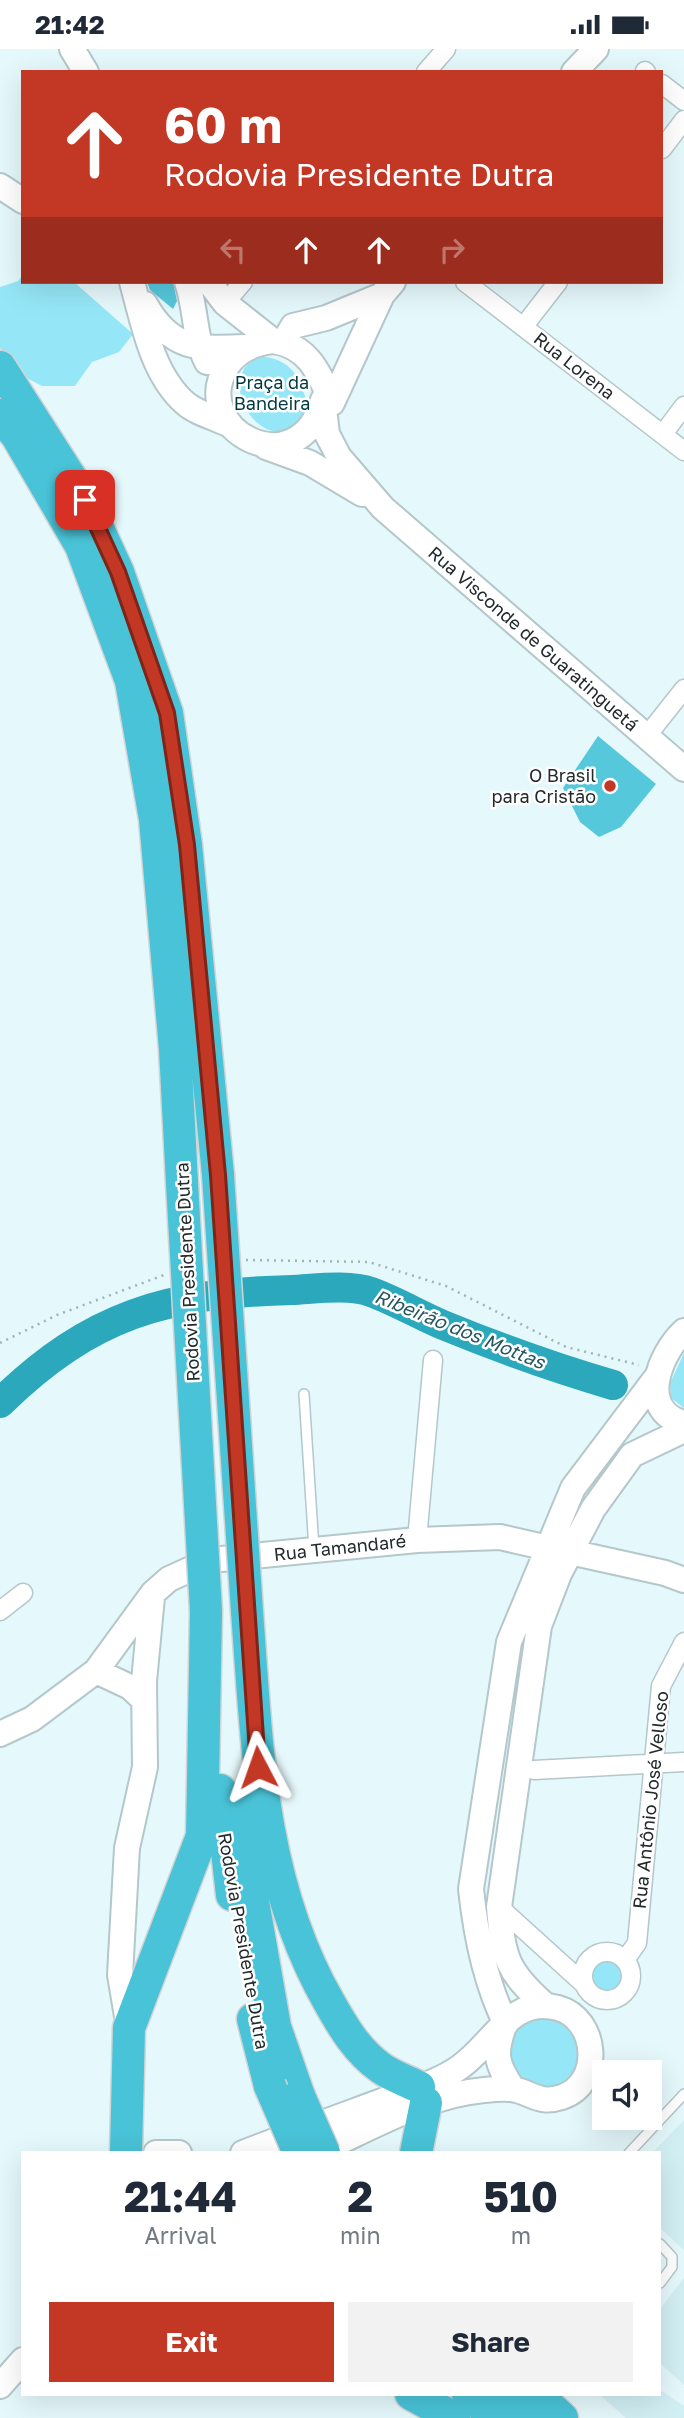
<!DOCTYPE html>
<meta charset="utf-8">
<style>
:root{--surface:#fff;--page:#f2f2f3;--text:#1f2937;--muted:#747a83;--accent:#c33725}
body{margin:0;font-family:"Golos Text",sans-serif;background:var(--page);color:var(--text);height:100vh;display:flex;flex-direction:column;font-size:26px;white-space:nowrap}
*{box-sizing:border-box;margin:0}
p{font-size:23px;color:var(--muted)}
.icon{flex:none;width:38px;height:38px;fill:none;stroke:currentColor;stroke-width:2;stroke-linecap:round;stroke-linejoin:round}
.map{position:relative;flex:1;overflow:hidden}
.drawer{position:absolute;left:21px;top:2102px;width:640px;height:245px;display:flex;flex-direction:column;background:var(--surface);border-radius:0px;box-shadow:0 7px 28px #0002}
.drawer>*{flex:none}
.hud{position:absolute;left:21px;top:21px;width:642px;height:214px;border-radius:0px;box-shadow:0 7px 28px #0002;background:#c33725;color:#fff;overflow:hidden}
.fabs{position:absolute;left:592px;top:2011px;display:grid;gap:14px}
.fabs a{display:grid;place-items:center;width:70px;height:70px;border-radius:0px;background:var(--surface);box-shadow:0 7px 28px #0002;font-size:35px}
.pin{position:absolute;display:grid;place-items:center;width:60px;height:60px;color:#fff;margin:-30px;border-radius:14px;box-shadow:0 4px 10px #0006}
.me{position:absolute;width:77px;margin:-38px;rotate:356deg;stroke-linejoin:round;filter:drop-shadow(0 0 5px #0008)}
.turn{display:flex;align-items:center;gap:24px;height:147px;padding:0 28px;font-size:32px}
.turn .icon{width:91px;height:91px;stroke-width:2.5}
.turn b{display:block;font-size:49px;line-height:60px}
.lanes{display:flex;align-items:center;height:66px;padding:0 28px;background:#0003;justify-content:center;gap:35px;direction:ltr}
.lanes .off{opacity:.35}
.eta{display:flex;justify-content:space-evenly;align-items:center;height:119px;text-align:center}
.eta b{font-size:42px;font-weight:700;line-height:49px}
.action{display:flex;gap:14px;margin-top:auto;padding:14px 28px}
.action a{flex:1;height:80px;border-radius:0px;background:var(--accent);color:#fff;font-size:28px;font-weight:700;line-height:80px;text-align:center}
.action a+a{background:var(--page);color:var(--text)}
.status{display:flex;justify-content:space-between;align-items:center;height:49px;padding:0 35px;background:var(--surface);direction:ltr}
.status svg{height:19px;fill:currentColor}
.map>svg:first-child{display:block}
.built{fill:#d2eff4}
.green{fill:#95e7f7}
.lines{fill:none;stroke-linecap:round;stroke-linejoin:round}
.river{stroke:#2ca8bc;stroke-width:30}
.building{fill:#55c8dc}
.lane-casing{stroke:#b4c7cb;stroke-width:12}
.street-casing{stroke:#b4c7cb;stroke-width:21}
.secondary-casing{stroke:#b4c7cb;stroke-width:28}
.highway-casing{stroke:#d3d4d5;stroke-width:35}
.path{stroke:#a3b2b6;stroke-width:2.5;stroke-dasharray:2 5;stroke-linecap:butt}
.lane{stroke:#fff;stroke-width:9}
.street{stroke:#fff;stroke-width:18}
.secondary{stroke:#fff;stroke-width:24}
.highway{stroke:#49c3d7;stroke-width:32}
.highway-bridge-casing{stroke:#d3d4d5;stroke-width:35;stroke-linecap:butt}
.highway-bridge{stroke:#49c3d7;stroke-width:32}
.route-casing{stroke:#7f2418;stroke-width:18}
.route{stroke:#c33725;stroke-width:12}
.poi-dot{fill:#c33725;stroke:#fff;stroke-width:2.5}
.labels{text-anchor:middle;stroke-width:5;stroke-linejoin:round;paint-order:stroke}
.street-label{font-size:18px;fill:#232a2c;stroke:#fff}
.park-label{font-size:18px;fill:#003941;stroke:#fff}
.poi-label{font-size:18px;fill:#232a2c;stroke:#fff;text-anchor:end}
.water-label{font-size:19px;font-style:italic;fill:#265760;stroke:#fff}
</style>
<div class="status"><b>21:42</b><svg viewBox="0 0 49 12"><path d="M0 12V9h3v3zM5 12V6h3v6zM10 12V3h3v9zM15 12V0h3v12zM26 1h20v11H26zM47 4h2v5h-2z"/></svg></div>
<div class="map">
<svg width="684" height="2369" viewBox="0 0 684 2369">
<rect width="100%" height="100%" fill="#e5f8fc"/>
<path class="built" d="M684,2071V2201L660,2179V2104L653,2103Z
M684,2229V2336L660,2314V2260Z
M660,2341L684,2357V2369H626L601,2347L660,2345Z"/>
<path class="green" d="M23,226V233H74L133,285L119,303L92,313L75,337H42L21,326L0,299V238L18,232Z
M259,307C292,310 301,328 308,359L298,378C291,380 283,384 276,383C251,379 232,346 243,322C245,316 253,312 259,307Z
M684,1304V1359L671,1349L670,1334Z
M589 1925a18 18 0 1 1 36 0a18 18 0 1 1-36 0Z
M555,1964L582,1990L576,2028L554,2042L517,2032L505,1996L517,1973Z"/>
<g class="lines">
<path class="river" d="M0,1354C91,1265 167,1244 292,1241C315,1240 348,1235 371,1243C396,1252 419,1266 443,1276C499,1299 555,1319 613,1336"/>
</g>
<path class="building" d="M147,233H173L177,252L173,260L150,241Z
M598,687L656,735L621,778L599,788L580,773L563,739Z"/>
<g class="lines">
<g class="lane-casing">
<path id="lane" d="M304,1345L314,1500
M629,2104L684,2045
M660,2195L672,2208V2218L660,2234"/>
</g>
<g class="street-casing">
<path id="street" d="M645,22L646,23
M426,23L446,0
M662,35L684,52
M662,100L684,71
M465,233L684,402
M225,254L243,233
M523,278L558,233
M663,385L684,357
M646,688L684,640
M417,1491L433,1311
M0,1562L23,1544
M534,1721L684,1713
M499,1858L584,1935
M583 1927a24 24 0 1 1 48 0a24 24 0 1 1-48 0Z
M625,1911L637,1894L661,1637L684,1593"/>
</g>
<g class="secondary-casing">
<path id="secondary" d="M72,0L86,23
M574,23L596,0
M0,137L23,152
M132,233C143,273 152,325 185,354C196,364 216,369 230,376
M187,233C196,258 194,290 207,313
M209,233L225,254L273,292
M145,255C171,302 199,300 248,298
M273,292C309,297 319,324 332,354L323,351C298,440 187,380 227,317C238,301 254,294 273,292Z
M283,294L293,277L326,269L382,246
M323,351L327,385L339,408L383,459L684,720
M332,354L382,246L393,233
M266,398L310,414L362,445
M684,1282C659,1305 637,1362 684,1374
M570,1503L665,1524L684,1531
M96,1622L130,1638L144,1651
M0,1685L32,1670L96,1622L153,1544L169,1530L211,1511L417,1491L500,1488L548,1499
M544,1955C506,1922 503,1907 499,1858L539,1577L559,1525L593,1460L632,1406L684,1381
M506,1975C485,1933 476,1887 471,1840L509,1593L573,1439L656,1329
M504,1977C494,2005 496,2015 513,2040
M129,1979L120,1926L127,1799L145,1718L144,1632L152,1548
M156,2104H179
M243,2104C289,2086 336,2069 382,2052C407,2042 438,2034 460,2018C493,1995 512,1946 558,1959C598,1970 603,2034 562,2048C538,2056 530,2042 511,2040C503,2039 493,2040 484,2041C426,2046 369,2080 316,2104
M0,2337L23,2311"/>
</g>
<g class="highway-casing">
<path id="highway" d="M0,318L85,451L118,523L167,664L186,796L218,1126
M0,366L17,387L81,497L131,632L155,770L175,1000L182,1134
M247,1562C257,1696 260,1833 329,1953C343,1978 357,2002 381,2019C392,2027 407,2032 419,2038
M220,1741L232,1846
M247,1750V1818L275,1978L299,2047
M253,1970L270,2037
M126,2104L129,1979L202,1787L206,1562
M416,2104L426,2054
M411,2345L454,2369
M468,2345L495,2369
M498,2345L527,2369
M536,2345L562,2369"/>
</g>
<path class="path" d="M246,1211L369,1213L446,1237L566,1298L639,1316
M0,1294L57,1266L164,1226"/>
<use href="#lane" class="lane"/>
<use href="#street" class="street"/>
<use href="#secondary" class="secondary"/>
<use href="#highway" class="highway"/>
<g class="highway-bridge-casing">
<path id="highway-bridge" d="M218,1126L247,1562
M182,1134L206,1562
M270,2037L299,2104
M299,2047L324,2104"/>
</g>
<use href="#highway-bridge" class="highway-bridge"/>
</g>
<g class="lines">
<g class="route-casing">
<path id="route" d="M85,451L118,523L167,664L187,796L218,1126L258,1718"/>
</g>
<use href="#route" class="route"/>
</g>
<circle class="poi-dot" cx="610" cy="737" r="7"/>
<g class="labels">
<g class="street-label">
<text transform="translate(574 317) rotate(38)" y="6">Rua Lorena</text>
<text transform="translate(533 590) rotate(41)" y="6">Rua Visconde de Guaratinguetá</text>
<text transform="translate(188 1223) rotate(-93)" y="6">Rodovia Presidente Dutra</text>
<text transform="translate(340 1499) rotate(-6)" y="6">Rua Tamandaré</text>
<text transform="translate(651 1751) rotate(-84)" y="6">Rua Antônio José Velloso</text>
<text transform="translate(243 1892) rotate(80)" y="6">Rodovia Presidente Dutra</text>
</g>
<g class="park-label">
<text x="272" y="340">Praça da<tspan x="272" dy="21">Bandeira</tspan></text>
</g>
<g class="poi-label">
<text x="596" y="733">O Brasil<tspan x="596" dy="21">para Cristão</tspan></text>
</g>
<g class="water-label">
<text transform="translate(460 1280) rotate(22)" y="7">Ribeirão dos Mottas</text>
</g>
</g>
</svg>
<div class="fabs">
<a><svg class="icon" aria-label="sound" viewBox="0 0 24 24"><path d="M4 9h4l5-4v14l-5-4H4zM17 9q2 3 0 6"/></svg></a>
</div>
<div class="pin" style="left:85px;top:451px;background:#d93025"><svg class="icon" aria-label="arrive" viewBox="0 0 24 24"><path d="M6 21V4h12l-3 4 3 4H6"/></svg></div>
<svg class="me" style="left:258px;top:1718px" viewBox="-20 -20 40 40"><path d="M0-17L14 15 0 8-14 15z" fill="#c33725" stroke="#fff" stroke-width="4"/></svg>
<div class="hud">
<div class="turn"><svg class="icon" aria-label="ahead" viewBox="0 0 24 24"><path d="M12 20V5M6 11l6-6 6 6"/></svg><div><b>60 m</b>Rodovia Presidente Dutra</div></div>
<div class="lanes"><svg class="icon off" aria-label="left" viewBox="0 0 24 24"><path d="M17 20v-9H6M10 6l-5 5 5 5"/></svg><svg class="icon" aria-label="ahead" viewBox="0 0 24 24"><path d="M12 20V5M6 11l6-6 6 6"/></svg><svg class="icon" aria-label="ahead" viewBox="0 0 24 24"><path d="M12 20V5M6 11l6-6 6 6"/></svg><svg class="icon off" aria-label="right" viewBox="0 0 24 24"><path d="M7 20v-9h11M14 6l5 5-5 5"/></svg></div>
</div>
<section class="drawer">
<div class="eta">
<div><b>21:44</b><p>Arrival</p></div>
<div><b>2</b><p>min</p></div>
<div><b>510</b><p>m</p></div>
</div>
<div class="action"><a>Exit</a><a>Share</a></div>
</section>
</div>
